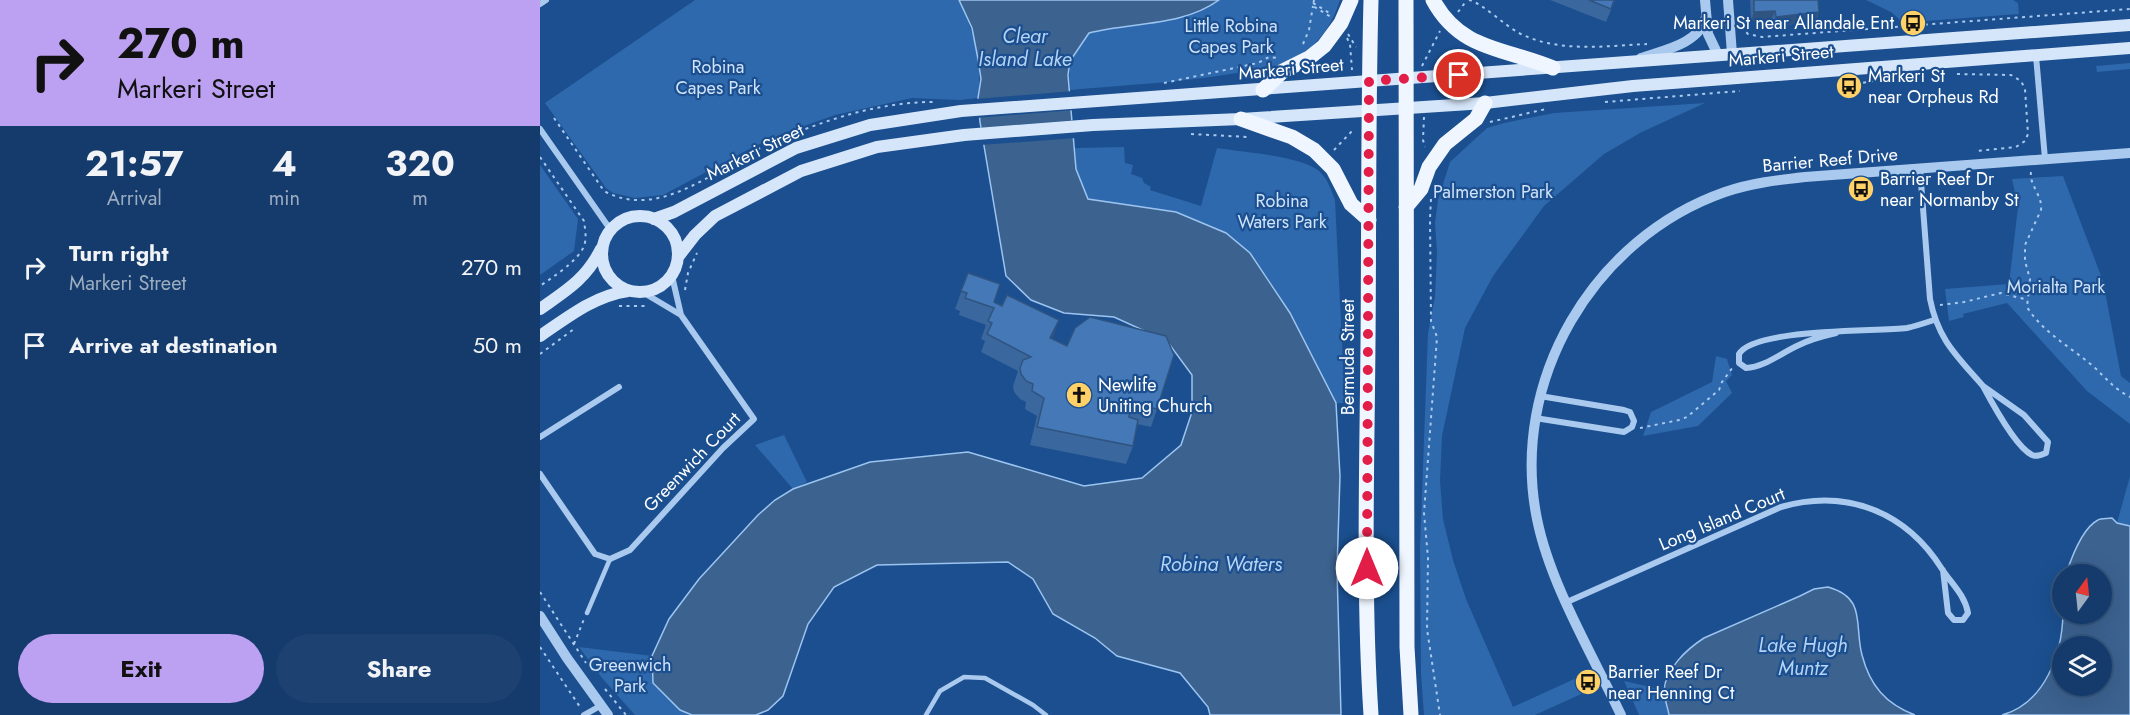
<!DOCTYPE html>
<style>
:root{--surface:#143b6b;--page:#1d4271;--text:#f1f3f6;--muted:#9dadc1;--line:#33557e;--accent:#bca0f2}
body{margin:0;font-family:Jost,sans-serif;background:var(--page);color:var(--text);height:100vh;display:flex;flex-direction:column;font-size:22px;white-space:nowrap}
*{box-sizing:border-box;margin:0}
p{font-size:20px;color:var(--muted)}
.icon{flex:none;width:33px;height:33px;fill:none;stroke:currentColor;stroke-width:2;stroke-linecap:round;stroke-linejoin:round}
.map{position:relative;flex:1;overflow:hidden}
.sheet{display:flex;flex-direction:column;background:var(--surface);width:540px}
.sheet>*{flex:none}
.top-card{background:#bca0f2;color:#111;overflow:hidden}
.needle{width:39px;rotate:15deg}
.fabs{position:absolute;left:1512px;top:564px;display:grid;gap:12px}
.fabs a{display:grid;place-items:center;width:60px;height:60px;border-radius:50%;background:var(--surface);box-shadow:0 6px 24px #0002,0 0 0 2px var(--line);font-size:30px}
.pin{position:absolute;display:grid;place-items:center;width:51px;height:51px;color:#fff;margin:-26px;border:3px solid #fff;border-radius:50%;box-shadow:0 2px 6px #0007}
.me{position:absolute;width:66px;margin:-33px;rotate:0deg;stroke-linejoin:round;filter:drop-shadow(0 0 4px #0008)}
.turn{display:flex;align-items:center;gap:21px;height:126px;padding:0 18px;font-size:27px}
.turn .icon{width:78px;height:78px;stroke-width:2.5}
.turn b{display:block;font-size:42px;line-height:51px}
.eta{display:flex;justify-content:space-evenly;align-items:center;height:102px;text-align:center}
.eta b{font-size:36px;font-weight:700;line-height:42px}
.primary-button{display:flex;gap:12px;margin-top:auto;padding:12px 18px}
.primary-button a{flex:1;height:69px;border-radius:36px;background:var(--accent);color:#111;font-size:24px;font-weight:700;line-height:69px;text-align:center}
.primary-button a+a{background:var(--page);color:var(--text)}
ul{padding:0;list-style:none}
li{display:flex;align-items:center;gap:18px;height:78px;padding:0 18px}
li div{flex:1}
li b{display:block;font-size:22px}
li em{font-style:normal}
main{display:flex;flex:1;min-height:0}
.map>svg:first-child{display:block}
.green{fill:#2e69ad}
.water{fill:#3c6290;stroke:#9cc4f0;stroke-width:1.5;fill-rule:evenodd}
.pier{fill:#1b4f8f}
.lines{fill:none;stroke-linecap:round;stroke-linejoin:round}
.path{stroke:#a9c9ee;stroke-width:2;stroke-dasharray:3 4.5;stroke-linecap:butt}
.service{stroke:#a9c9ee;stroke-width:4.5}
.minor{stroke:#a9c9ee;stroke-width:6}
.tertiary{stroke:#a9c9ee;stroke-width:10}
.secondary{stroke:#d6e6fa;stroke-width:12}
.primary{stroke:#f0f6ff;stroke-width:15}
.wall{fill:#3a679d}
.shaded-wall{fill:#305480}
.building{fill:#4478b7;stroke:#305480;stroke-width:1.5}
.route{stroke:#e11d48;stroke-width:10;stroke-dasharray:0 18}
.labels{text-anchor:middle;stroke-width:4.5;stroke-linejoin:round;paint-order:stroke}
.poi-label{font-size:18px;fill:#fff;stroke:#1b4f8f;text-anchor:start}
.park-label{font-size:18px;fill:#cfe3fa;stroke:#1b4f8f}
.street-label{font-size:18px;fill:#fff;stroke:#1b4f8f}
.water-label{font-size:20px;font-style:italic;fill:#b5d3f5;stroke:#1b4f8f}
</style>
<main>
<section class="sheet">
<div class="top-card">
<div class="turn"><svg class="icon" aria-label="right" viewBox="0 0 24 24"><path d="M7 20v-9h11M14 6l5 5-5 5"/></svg><div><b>270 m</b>Markeri Street</div></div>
</div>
<div class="eta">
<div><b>21:57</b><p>Arrival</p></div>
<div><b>4</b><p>min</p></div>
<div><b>320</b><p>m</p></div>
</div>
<ul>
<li><svg class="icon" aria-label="right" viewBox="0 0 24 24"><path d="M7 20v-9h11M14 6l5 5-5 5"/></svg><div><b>Turn right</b><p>Markeri Street</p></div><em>270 m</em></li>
<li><svg class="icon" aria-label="arrive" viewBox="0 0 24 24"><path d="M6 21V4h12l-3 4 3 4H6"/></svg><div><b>Arrive at destination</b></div><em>50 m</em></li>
</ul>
<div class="primary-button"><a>Exit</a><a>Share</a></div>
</section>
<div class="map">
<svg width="1590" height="715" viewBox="0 0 1590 715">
<rect width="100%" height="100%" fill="#1b4f8f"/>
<path class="green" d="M155,0H419C434,32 443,63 438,98L420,100L372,98L295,115L244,133L213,147L123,195L95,198L73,193L66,188L5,103Z
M679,0H800C792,25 780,43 757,57C736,69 713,71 690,74C637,83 583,85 530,90C527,63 533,53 549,33C591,22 642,27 679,0Z
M1326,0H1473L1478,3L1479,14L1385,21L1360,20L1351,12Z
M1590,63V69L1557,72L1556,66Z
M1165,103L1102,132L1064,154L1004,206L953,276L925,328L902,436L900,481L903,519L913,560L926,599L973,707L1043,675L1050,690L995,715H884L881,674L880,547L888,333L895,297L897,252L895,223L898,200L910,162L947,128L964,123L1014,113Z
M584,147L585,163L593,165L591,174L602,178L604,183L611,187L610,190L661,206L677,148C702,152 761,156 779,171C788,179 791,190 795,200L805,403H796L750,313L636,212L548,199L536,169L535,148Z
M0,165L38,219L34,251L0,275Z
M1523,176L1563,281L1581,376L1590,383V424L1547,391L1467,303L1423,314L1424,317L1409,321L1405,289L1469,284L1478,207L1472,179Z
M1176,356L1187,359L1192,375L1186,381L1192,393L1158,426L1103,436L1111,412L1172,382Z
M244,435L267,482L253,489L215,445Z
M1590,476V526L1577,523Z
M39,647L112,656L113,683L140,710L152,715H95L62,678Z
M1084,681L1124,690L1129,715H1099Z"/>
<path class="water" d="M419,0H679C642,27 591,22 549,33L530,61L528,75L536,169L548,199L636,212L686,233L710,253L750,313L796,403L800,476L797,570L801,715H670L668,707L640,673L577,656L555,638L513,614L493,579L468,562L337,565L294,587L268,624L243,696L228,710L216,715H152L140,710L113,683L112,656L129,619L159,579L218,515L235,500L253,489L330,462L428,452L544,486L602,478L641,445L652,412V375L627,341L574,317L524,313L491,300L466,276L440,122L438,98L441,79L438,59L432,28Z
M1572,518L1577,523L1590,526V715H1462C1505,703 1522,654 1523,614H1562V574H1526C1531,559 1542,528 1558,520C1561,518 1568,519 1572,518ZM1562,646V686H1522V646Z
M1288,587C1327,598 1314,625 1322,655C1330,686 1346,704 1375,715H1129C1128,708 1124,698 1124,691C1125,669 1147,649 1164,638L1260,596L1274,589Z"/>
<path class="pier" d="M533,91L535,110L436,118L435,99Z
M536,120L537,138L440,145L438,128Z"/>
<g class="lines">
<path class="path" d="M774,0L773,6L791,17
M929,0C942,3 964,25 979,33C1018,53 1065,46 1107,44
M773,3L791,14
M918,12L927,0
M1201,27L1208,34L1222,37L1590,9
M808,34L816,47
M807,38L810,44L812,70
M763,44L769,30L773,6
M882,66L900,31
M1417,74L1471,75L1481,81L1485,89L1488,134L1485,141L1476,147L1436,151
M624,83L718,63L729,57L738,58
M1301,83L1310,85L1334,81
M1065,102L1200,91
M884,117L883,140L885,147
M14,118L64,191C120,222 179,166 229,144C281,121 340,101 397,102
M950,122L1006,109
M651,134L708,137
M794,150L813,130
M0,157L44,221C45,229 47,238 44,246C38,261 13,277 0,286
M1491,172C1489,185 1503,196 1501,210L1485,245V261L1490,279L1487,307C1503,333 1531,347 1554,367C1567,379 1573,388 1590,397
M891,199L890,218L891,321L897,337L884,513L888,558L887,629L900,715
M145,290L148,273L157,253
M1400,305L1424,302L1461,293L1488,300
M79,306H106
M0,354L34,329
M1100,428L1139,420L1147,417L1179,390L1182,382L1193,367
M0,592L46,663
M34,644L44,619
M0,647L40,707
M65,689L86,715"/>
<path class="service" d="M47,613L70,559
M386,715L400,691L424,677L445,678L493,705L506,715"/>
<path class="minor" d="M0,4L6,0
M1496,56L1505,159
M0,129L70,229
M1380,169L1390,299C1398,340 1417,356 1443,386
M104,293L141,315
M1296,333C1283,336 1271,339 1259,345C1241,353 1225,367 1206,368L1199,363V354C1214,328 1335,332 1367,328C1376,326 1385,323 1394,320
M1443,386L1484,415L1508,442L1506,453C1501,455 1497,457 1492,455C1476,447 1452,403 1443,386Z
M995,418L1084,432L1092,427L1094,421L1090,412L1084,410L1000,396
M0,437L79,387
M0,474L55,554L70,559L90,550L183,448L214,419L141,315L132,276
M1027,602L1241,507C1307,488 1366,512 1402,569C1411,583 1425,595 1428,613L1423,620H1414L1408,613L1403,570
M44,715L60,706"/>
<path class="tertiary" d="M1165,0L1168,34L1178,55
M1188,0L1192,54
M1101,58C1124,50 1159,44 1166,17
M0,616L27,658L68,715
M1081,715C1052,654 1010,584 997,519C969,381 1053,238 1185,192C1211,183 1238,180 1265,177L1590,153"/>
<path class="secondary" d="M62 254a38 38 0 1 1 76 0a38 38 0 1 1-76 0Z
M114,219L134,212L256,148L330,125L421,111L1590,25
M138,257L155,235L175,216L261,171L337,147L424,135L553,125L701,119L945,103L1093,86L1590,48
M0,309C27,290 46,279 61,249
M0,336C28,317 54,296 88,291"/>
<path class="primary" d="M866,0L867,647L871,715
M893,0C921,52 967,48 1013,68
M723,90L743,71L769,58L784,46L801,23L811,0
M701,119L752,137L774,150L793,169L811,204L829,220
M866,207L881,189L889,167L905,144L936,119L945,103
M831,715C823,592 827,465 828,342C829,228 828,114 831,0"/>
</g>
<path class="wall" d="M1010,0H1075L1066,22Z
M1210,0H1278L1279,12L1276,22L1232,26L1231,20L1211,21Z
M428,273L454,302L512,339L617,409L611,427L597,424L593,446L586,464L490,445L497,416L485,409L486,402L480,399L474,392L473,386L478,371L441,352L445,341L441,339L446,325L419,315L420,311L415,309Z"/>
<path class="shaded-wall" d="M1235,11L1231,20L1211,21L1214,12Z
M1279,12L1276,22L1232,26L1236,17Z
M519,320L513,338L503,356L510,338Z"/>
<path class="building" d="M1049,0H1074L1071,9Z
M1214,0H1278L1279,12L1236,17L1235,11L1214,12Z
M428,273L460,284L454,302L462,306L467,295L519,320L510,338L527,346L535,328L550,317L626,336L634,355L617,409L591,403L589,417L598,420L593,446L497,427L504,398L492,391L493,384L486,381L481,374L480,368L483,360L491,357L447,334L452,323L448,321L454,308L425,298L427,293L421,291Z"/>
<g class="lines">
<path class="route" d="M827,568L829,81L919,75"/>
</g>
<defs>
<g id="bus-disc" transform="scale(1.35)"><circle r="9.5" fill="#ffd166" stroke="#1b4f8f"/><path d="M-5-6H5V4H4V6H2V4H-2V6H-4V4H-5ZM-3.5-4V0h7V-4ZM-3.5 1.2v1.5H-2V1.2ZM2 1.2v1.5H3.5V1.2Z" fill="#111"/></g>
<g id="church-disc" transform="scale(1.35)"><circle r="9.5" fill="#ffd166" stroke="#1b4f8f"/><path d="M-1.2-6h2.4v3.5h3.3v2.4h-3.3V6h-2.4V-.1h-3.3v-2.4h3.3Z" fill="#111"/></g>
</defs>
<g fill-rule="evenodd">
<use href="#bus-disc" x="1373" y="23"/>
<use href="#bus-disc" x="1309" y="86"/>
<use href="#bus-disc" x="1321" y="189"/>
<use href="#church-disc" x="539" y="395"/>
<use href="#bus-disc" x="1048" y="682"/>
</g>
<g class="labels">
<g class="poi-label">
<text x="1354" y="29" text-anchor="end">Markeri St near Allandale Ent</text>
<text x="1328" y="82">Markeri St<tspan x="1328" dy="21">near Orpheus Rd</tspan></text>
<text x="1340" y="185">Barrier Reef Dr<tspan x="1340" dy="21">near Normanby St</tspan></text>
<text x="558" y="391">Newlife<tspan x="558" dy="21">Uniting Church</tspan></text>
<text x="1068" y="678">Barrier Reef Dr<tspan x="1068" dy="21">near Henning Ct</tspan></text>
</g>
<g class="park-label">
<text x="691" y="32">Little Robina<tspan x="691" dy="21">Capes Park</tspan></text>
<text x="178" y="73">Robina<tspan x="178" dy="21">Capes Park</tspan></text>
<text x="953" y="198">Palmerston Park</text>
<text x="742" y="207">Robina<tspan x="742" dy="21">Waters Park</tspan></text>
<text x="1516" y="293">Morialta Park</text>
<text x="90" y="671">Greenwich<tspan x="90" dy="21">Park</tspan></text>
</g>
<g class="street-label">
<text transform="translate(1241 56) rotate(-5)" y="6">Markeri Street</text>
<text transform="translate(751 69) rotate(-5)" y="6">Markeri Street</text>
<text transform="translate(215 152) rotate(-26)" y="6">Markeri Street</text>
<text transform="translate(1290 160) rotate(-5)" y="6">Barrier Reef Drive</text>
<text transform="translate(808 357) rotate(-90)" y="6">Bermuda Street</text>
<text transform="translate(152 462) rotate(-46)" y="6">Greenwich Court</text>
<text transform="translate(1182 519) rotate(-23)" y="6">Long Island Court</text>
</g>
<g class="water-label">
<text x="485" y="43">Clear<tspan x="485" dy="23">Island Lake</tspan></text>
<text x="681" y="571">Robina Waters</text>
<text x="1263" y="652">Lake Hugh<tspan x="1263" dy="23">Muntz</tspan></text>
</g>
</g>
</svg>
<div class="fabs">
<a><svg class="needle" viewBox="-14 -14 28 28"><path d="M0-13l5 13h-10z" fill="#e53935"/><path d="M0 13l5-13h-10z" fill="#9dadc1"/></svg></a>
<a><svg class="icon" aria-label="layers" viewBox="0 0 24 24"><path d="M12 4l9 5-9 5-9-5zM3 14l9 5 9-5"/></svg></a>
</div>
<div class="pin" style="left:919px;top:75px;background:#d93025"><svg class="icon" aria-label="arrive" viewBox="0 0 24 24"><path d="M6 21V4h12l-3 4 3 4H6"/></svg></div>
<svg class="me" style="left:827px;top:568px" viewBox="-20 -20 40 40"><circle r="19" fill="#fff"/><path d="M0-13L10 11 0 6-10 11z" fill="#e11d48"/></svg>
</div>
</main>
